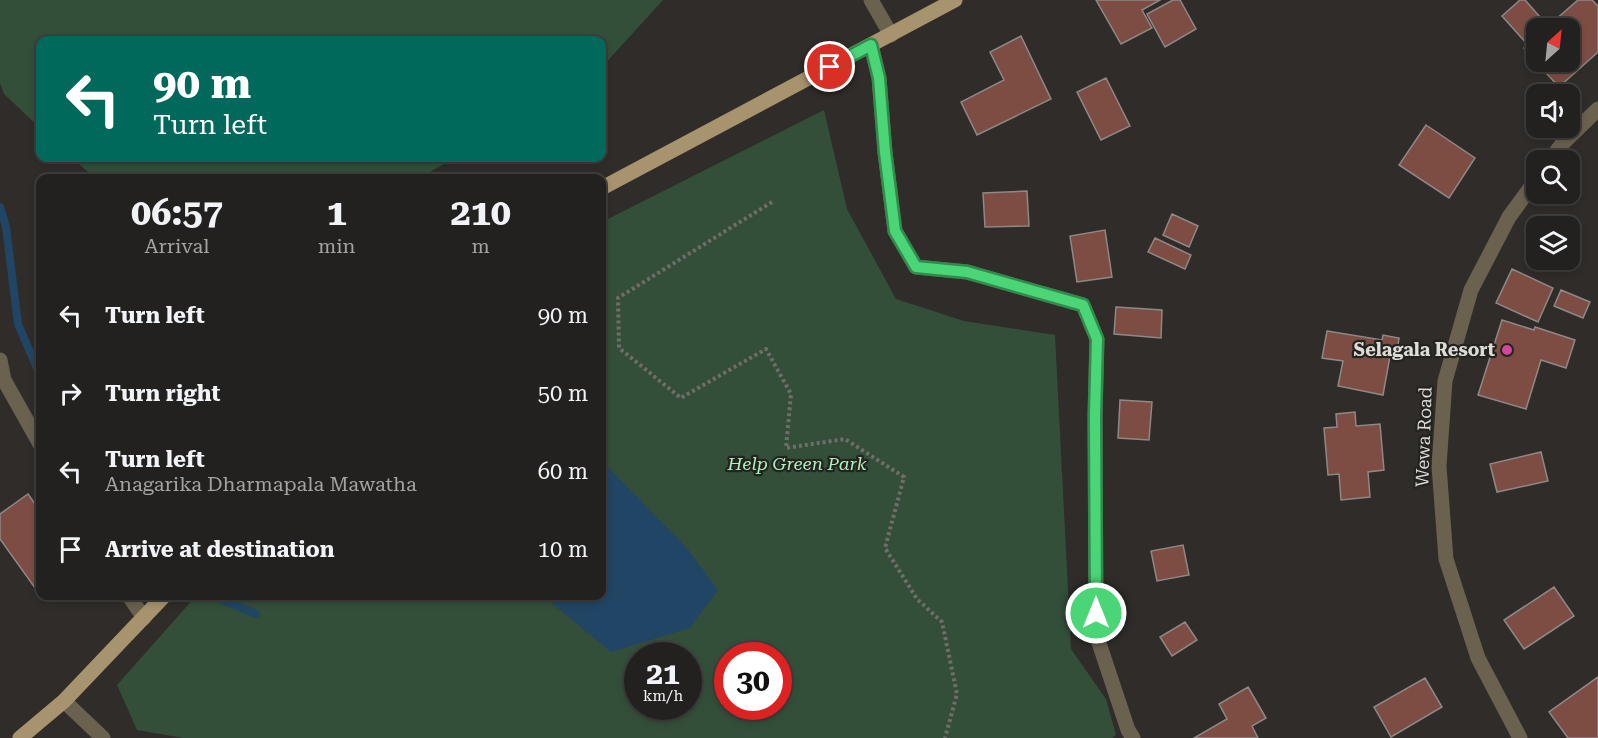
<!DOCTYPE html>
<style>
:root{--surface:#23211f;--page:#2f2e2c;--text:#f1f3f6;--muted:#a3a3a4;--line:#403e3d}
body{margin:0;font-family:"Roboto Serif",serif;background:var(--page);color:var(--text);height:100vh;display:flex;flex-direction:column;font-size:22px;white-space:nowrap}
*{box-sizing:border-box;margin:0}
p{font-size:20px;color:var(--muted)}
.icon{flex:none;width:33px;height:33px;fill:none;stroke:currentColor;stroke-width:2;stroke-linecap:round;stroke-linejoin:round}
.map{position:relative;flex:1;overflow:hidden}
.details{position:absolute;left:36px;top:174px;width:570px;height:426px;display:flex;flex-direction:column;background:var(--surface);border-radius:12px;box-shadow:0 3px 9px #0003,0 0 0 2px var(--line)}
.details>*{flex:none}
.guide{position:absolute;left:36px;top:36px;width:570px;height:126px;border-radius:12px;box-shadow:0 3px 9px #0003,0 0 0 2px var(--line);background:#00695c;color:#fff;overflow:hidden}
.needle{width:39px;rotate:27deg}
.buttons{position:absolute;left:1526px;top:18px;display:grid;gap:12px}
.buttons a{display:grid;place-items:center;width:54px;height:54px;border-radius:12px;background:var(--surface);box-shadow:0 3px 9px #0003,0 0 0 2px var(--line);font-size:30px}
.speed{position:absolute;left:624px;top:642px;display:flex;gap:12px;font-size:30px;font-weight:700;text-align:center}
.speed>*{display:grid;place-content:center;width:78px;height:78px;border-radius:50%;background:var(--surface);box-shadow:0 3px 9px #0003,0 0 0 2px var(--line);line-height:1}
.speed small{font-size:15px;font-weight:400}
.speed .limit{border:9px solid #d22;background:#fff;color:#111}
.pin{position:absolute;display:grid;place-items:center;width:51px;height:51px;color:#fff;margin:-26px;border:3px solid #fff;border-radius:50%;box-shadow:0 2px 6px #0007}
.me{position:absolute;width:66px;margin:-33px;rotate:0deg;stroke-linejoin:round;filter:drop-shadow(0 0 4px #0008)}
.turn{display:flex;align-items:center;gap:21px;height:126px;padding:0 18px;font-size:27px}
.turn .icon{width:78px;height:78px;stroke-width:2.5}
.turn b{display:block;font-size:42px;line-height:51px}
.eta{display:flex;justify-content:space-evenly;align-items:center;height:102px;text-align:center}
.eta b{font-size:36px;font-weight:700;line-height:42px}
ul{padding:0;list-style:none}
li{display:flex;align-items:center;gap:18px;height:78px;padding:0 18px}
li div{flex:1}
li b{display:block;font-size:22px}
li em{font-style:normal}
.map>svg:first-child{display:block}
.green{fill:#334f3a;fill-rule:evenodd}
.water{fill:#214564}
.lines{fill:none;stroke-linecap:round;stroke-linejoin:round}
.stream{stroke:#214564;stroke-width:8}
.building{fill:#7d4d44;stroke:#8e8887;stroke-width:1.5}
.path{stroke:#706d6a;stroke-width:4;stroke-dasharray:3 3;stroke-linecap:butt}
.street{stroke:#6a614f;stroke-width:15}
.primary{stroke:#a7946e;stroke-width:15}
.route-casing{stroke:#308b4d;stroke-width:15}
.route{stroke:#4ad677;stroke-width:10}
.hotel-dot{fill:#d1479c;stroke:#25231f;stroke-width:2}
.labels{text-anchor:middle;stroke-width:4.5;stroke-linejoin:round;paint-order:stroke}
.poi-label{font-size:18px;font-weight:bold;fill:#dddcd9;stroke:#25231f;text-anchor:end}
.street-label{font-size:18px;fill:#dddcd9;stroke:#25231f}
.park-label{font-size:18px;font-style:italic;fill:#adf1bf;stroke:#25231f}
</style>
<div class="map">
<svg width="1598" height="738" viewBox="0 0 1598 738">
<rect width="100%" height="100%" fill="#2f2c29"/>
<path class="green" d="M0,0H663L602,67V40H40V128L4,94L0,83Z
M824,110L847,209L896,299L964,321L1055,335L1071,649L1106,699L1116,735L1112,738H183L137,730L117,685L196,596H602V222ZM638,656H688V706H638ZM728,656H778V706H728Z
M72,158H454L420,178H95Z"/>
<path class="water" d="M602,461L687,548L718,590L690,628L611,652L543,596H602Z"/>
<g class="lines">
<path class="stream" d="M0,207L6,227L18,324L40,375
M213,596L256,614"/>
</g>
<path class="building" d="M1096,0H1160L1142,10L1152,28L1121,44Z
M1173,0H1180L1196,29L1165,47L1147,14Z
M1520,0H1525L1548,26L1578,0H1592L1598,6V52L1559,87L1536,62H1569V28H1536V61L1524,48L1528,45L1502,16Z
M1021,36L1051,99L977,135L961,102L1004,80L990,52Z
M1106,78L1130,126L1101,140L1077,92Z
M1426,125L1475,158L1449,198L1399,165Z
M1027,191L1029,226L985,227L983,193Z
M1172,214L1198,226L1189,247L1163,235Z
M1105,230L1112,277L1077,282L1070,236Z
M1155,238L1191,255L1185,269L1148,252Z
M1512,269L1553,288L1538,322L1496,303Z
M1561,290L1590,302L1583,318L1554,306Z
M1116,307L1162,310L1161,338L1114,334Z
M1502,320L1534,330L1535,327L1575,340L1566,368L1541,360L1526,409L1478,395Z
M1327,331L1382,340L1383,335L1399,338L1396,357L1390,356L1383,395L1338,386L1343,361L1322,358Z
M1120,400L1152,402L1149,440L1118,438Z
M1355,412L1356,426L1380,424L1384,470L1368,472L1370,497L1341,500L1339,474L1328,475L1324,428L1337,427L1336,414Z
M1541,452L1548,481L1497,492L1490,464Z
M28,494L40,511V595L0,539V514Z
M1183,545L1189,575L1157,581L1151,551Z
M1554,587L1574,616L1524,649L1504,620Z
M1185,622L1197,640L1172,656L1160,637Z
M1598,677V738H1568L1549,712Z
M1425,678L1442,707L1391,737L1374,707Z
M1248,687L1266,718L1252,726L1258,738H1194L1227,719L1219,704Z"/>
<g class="lines">
<path class="path" d="M772,202L618,298L619,348L681,398L766,349L791,394L786,448L845,439L904,477L885,548L917,599L942,622L957,694L945,738"/>
<path class="street" d="M871,0L891,35
M871,45L879,78L885,152L895,231L916,267L967,272L1083,305L1097,339L1095,415L1096,634L1128,730L1133,738
M1550,160L1562,144L1598,109
M0,360L4,380L40,444
M129,596L144,618
M64,701L103,738
M1520,738L1478,658L1446,559L1439,466L1445,381L1471,290L1509,217L1536,180"/>
<path class="primary" d="M602,188L955,0
M20,738L64,701L164,596"/>
</g>
<g class="lines">
<g class="route-casing">
<path id="route" d="M830,67L871,45L879,78L885,152L895,231L916,267L967,272L1083,305L1097,339L1095,415L1096,613"/>
</g>
<use href="#route" class="route"/>
</g>
<circle class="hotel-dot" cx="1507" cy="350" r="6"/>
<g class="labels">
<g class="poi-label">
<text x="1495" y="356">Selagala Resort</text>
</g>
<g class="street-label">
<text transform="translate(1424 437) rotate(-88)" y="6">Wewa Road</text>
</g>
<g class="park-label">
<text x="797" y="470">Help Green Park</text>
</g>
</g>
</svg>
<div class="buttons">
<a><svg class="needle" viewBox="-14 -14 28 28"><path d="M0-13l5 13h-10z" fill="#e53935"/><path d="M0 13l5-13h-10z" fill="#a3a3a4"/></svg></a>
<a><svg class="icon" aria-label="sound" viewBox="0 0 24 24"><path d="M4 9h4l5-4v14l-5-4H4zM17 9q2 3 0 6"/></svg></a>
<a><svg class="icon" aria-label="search" viewBox="0 0 24 24"><circle cx="10" cy="10" r="6"/><path d="M15 15l6 6"/></svg></a>
<a><svg class="icon" aria-label="layers" viewBox="0 0 24 24"><path d="M12 4l9 5-9 5-9-5zM3 14l9 5 9-5"/></svg></a>
</div>
<div class="speed"><div>21<small>km/h</small></div><div class="limit">30</div></div>
<div class="pin" style="left:830px;top:67px;background:#d93025"><svg class="icon" aria-label="arrive" viewBox="0 0 24 24"><path d="M6 21V4h12l-3 4 3 4H6"/></svg></div>
<svg class="me" style="left:1096px;top:613px" viewBox="-20 -20 40 40"><circle r="17" fill="#4ad677" stroke="#fff" stroke-width="3"/><path d="M0-11L8 9 0 5-8 9z" fill="#fff"/></svg>
<div class="guide">
<div class="turn"><svg class="icon" aria-label="left" viewBox="0 0 24 24"><path d="M17 20v-9H6M10 6l-5 5 5 5"/></svg><div><b>90 m</b>Turn left</div></div>
</div>
<section class="details">
<div class="eta">
<div><b>06:57</b><p>Arrival</p></div>
<div><b>1</b><p>min</p></div>
<div><b>210</b><p>m</p></div>
</div>
<ul>
<li><svg class="icon" aria-label="left" viewBox="0 0 24 24"><path d="M17 20v-9H6M10 6l-5 5 5 5"/></svg><div><b>Turn left</b></div><em>90 m</em></li>
<li><svg class="icon" aria-label="right" viewBox="0 0 24 24"><path d="M7 20v-9h11M14 6l5 5-5 5"/></svg><div><b>Turn right</b></div><em>50 m</em></li>
<li><svg class="icon" aria-label="left" viewBox="0 0 24 24"><path d="M17 20v-9H6M10 6l-5 5 5 5"/></svg><div><b>Turn left</b><p>Anagarika Dharmapala Mawatha</p></div><em>60 m</em></li>
<li><svg class="icon" aria-label="arrive" viewBox="0 0 24 24"><path d="M6 21V4h12l-3 4 3 4H6"/></svg><div><b>Arrive at destination</b></div><em>10 m</em></li>
</ul>
</section>
</div>
